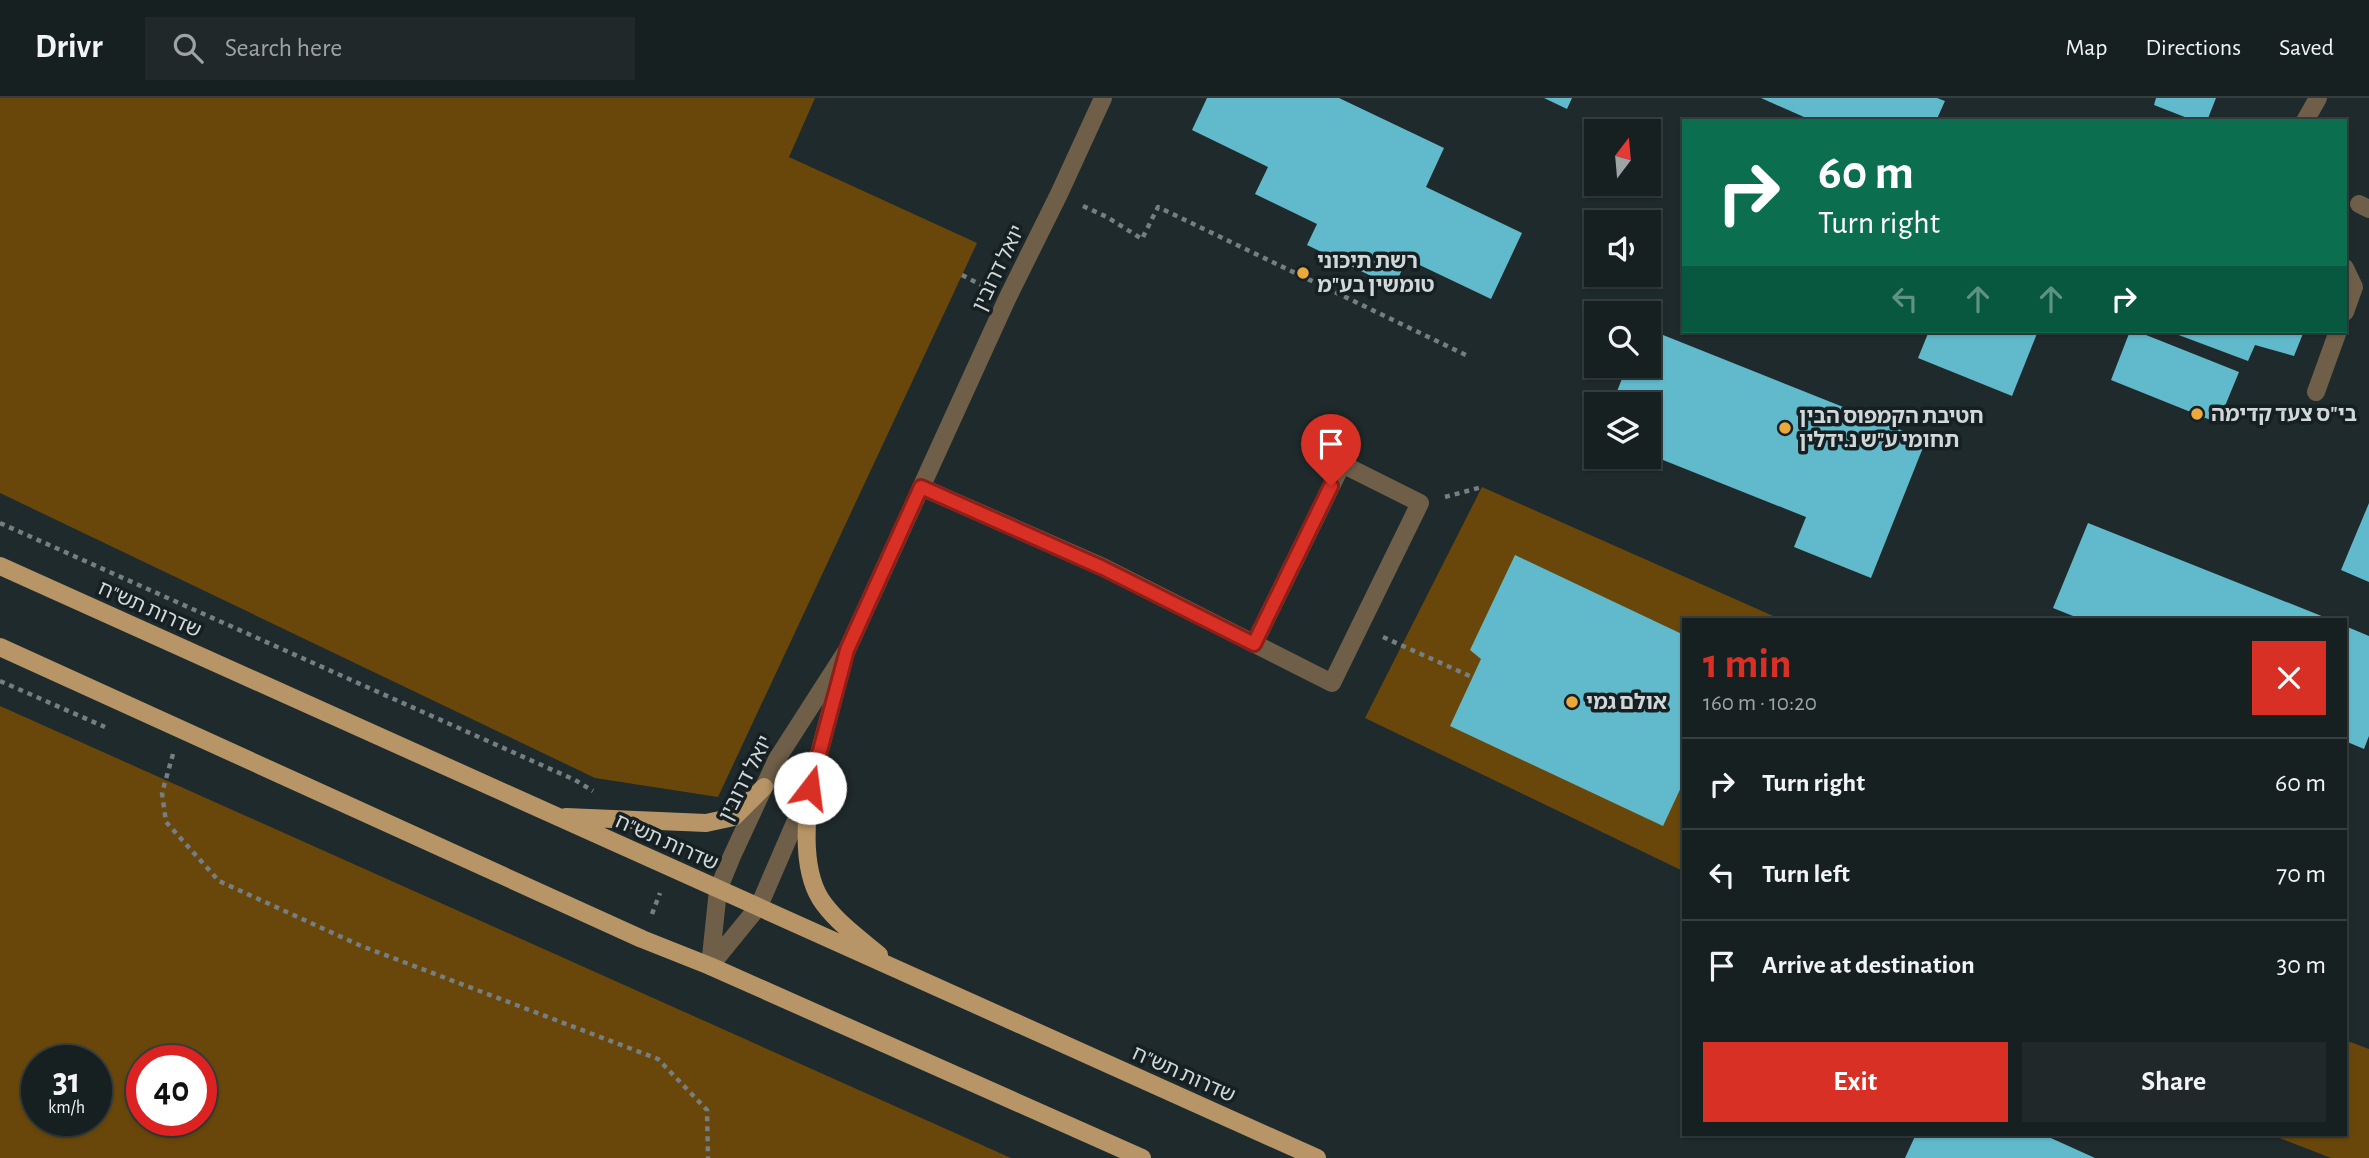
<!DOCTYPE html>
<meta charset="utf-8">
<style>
:root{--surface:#172021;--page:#20282a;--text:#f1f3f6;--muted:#9ea3a5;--line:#363e3f;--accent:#d93025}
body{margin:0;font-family:"Alegreya Sans","Noto Sans Hebrew",sans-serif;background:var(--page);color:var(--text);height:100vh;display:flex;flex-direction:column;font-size:26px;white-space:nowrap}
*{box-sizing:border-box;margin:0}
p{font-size:23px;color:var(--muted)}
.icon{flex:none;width:38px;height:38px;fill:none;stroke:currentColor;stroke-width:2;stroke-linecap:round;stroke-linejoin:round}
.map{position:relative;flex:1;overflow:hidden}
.drawer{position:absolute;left:1682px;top:520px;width:665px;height:518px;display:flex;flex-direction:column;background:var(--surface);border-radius:0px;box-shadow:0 2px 5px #0004,0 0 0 2px var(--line)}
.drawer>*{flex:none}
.top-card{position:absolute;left:1682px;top:21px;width:665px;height:214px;border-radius:0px;box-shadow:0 2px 5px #0004,0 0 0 2px var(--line);background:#0b6e4f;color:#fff;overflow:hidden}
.needle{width:46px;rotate:16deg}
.fabs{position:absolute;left:1584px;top:21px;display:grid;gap:14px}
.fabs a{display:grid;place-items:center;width:77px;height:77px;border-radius:0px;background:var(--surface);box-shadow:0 2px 5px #0004,0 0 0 2px var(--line);font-size:35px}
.speed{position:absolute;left:21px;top:947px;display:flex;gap:14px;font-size:35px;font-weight:700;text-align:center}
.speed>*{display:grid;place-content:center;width:91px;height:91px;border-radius:50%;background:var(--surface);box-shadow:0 2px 5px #0004,0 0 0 2px var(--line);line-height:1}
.speed small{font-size:18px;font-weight:400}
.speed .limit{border:10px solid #d22;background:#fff;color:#111}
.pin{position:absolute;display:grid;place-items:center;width:60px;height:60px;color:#fff;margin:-72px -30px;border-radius:50% 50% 50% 0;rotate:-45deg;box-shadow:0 0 7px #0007}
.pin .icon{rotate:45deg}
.me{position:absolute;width:77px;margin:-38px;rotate:15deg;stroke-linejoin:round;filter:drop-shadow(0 0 5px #0008)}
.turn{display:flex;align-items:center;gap:24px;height:147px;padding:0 21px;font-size:32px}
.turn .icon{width:91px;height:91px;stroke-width:2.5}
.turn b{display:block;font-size:49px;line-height:60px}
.lanes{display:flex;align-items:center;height:66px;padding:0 21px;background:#0003;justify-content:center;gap:35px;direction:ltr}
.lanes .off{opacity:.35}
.round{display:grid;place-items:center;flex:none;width:74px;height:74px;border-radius:0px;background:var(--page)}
.headline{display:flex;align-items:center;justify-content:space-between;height:119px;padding:0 21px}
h1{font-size:42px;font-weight:700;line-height:52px;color:var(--accent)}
.action{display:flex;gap:14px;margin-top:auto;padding:14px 21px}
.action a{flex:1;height:80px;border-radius:0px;background:var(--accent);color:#fff;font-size:28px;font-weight:700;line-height:80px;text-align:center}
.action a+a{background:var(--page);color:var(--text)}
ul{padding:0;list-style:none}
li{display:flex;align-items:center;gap:21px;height:91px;padding:0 21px;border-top:2px solid var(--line)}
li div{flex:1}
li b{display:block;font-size:26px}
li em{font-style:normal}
header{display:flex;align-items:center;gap:42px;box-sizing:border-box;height:98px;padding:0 35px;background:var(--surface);border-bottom:2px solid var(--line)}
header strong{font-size:33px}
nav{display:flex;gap:38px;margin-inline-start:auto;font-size:24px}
.search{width:490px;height:63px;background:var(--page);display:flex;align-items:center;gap:18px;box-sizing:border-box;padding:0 24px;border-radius:0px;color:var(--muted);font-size:26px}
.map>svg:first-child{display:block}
.green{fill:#69470b;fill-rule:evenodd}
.building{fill:#61bacb}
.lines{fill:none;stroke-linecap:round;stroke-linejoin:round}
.path{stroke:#757e80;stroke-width:4.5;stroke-dasharray:5 5;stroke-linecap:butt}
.minor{stroke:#6f5f49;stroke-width:18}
.major{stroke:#b79566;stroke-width:18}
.route-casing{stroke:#8d1f18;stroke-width:18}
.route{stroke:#d93025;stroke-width:12}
.poi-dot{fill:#eca93b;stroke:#162022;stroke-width:2.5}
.labels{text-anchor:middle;stroke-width:7;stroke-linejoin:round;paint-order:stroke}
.poi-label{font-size:21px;font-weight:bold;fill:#d1d8da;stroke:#162022;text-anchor:start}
.street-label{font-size:21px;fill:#d1d8da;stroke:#162022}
</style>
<header>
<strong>Drivr</strong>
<div class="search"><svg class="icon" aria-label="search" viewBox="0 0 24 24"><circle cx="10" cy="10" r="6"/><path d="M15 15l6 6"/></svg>Search here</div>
<nav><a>Map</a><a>Directions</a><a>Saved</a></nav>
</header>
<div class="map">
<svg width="2369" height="1060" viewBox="0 0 2369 1060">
<rect width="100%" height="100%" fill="#1f2a2c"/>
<path class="green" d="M0,0H815L789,59L977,145L718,699L595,680L0,395Z
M1482,389L1780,521L1684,522L1683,773L1365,620Z
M0,608L1011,1060H0ZM37,962H96V1022H37ZM142,962H201V1022H142Z
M2345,942L2369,951V1060H2331L2269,1036H2345Z"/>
<path class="building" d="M1207,0H1339L1444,50L1426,89L1522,135L1491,201L1407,161L1394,189L1307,147L1317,126L1255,96L1268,69L1192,32Z
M1544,0H1572L1567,11Z
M1761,0H1937L1945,3L1936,23H1813Z
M2156,0H2216L2207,23H2195L2154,7Z
M1648,231L1926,342L1871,480L1794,449L1806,419L1648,356V306H1612L1627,268H1648Z
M1929,233H2038L2012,298L1918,260Z
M2130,233H2136L2239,274L2218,325L2111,282Z
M2168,233H2304L2294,258L2255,247L2248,263Z
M2369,405V484L2341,472Z
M2088,425L2329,521V522H2083L2053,510Z
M1515,457L1684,537V683L1663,728L1450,628L1481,561L1470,552Z
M2345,528L2369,538V638L2364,651L2345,643Z
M1916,1036H2042L2095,1060H1905Z"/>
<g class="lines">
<path class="path" d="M1083,108L1107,119L1142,141L1158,109L1470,259
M962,177L985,189
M1445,399L1482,389
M0,425L575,682L593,693
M1383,539L1472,579
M0,583L105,629
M173,656L162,695L166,724L219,783L359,847L658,961L707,1012L708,1060
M652,816L660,795"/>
<path class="minor" d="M2305,23L2318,0
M2359,106L2369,111
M2345,170L2354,189L2345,214
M2316,294L2338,233
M921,389L1103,469L1332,585L1420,405L1342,366L1254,546
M710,868L718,792L732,758L777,661L847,552L1007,201L1059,96L1103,0
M710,868L759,808L810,690L842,569"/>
<path class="major" d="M0,468L1317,1060
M0,549L642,841L710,868L1142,1060
M810,690C806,724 801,776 824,806C839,826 860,841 879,857
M566,719L706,725L734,719L764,689"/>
</g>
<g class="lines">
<g class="route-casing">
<path id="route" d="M810,690L847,552L921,389L1103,470L1254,546L1331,388"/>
</g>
<use href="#route" class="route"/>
</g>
<g class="poi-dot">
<circle cx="1303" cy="175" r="7"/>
<circle cx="2197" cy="316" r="7"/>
<circle cx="1785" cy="330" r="7"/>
<circle cx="1572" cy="604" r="7"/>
</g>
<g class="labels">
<g class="poi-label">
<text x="1317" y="170">רשת תיכוני<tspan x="1317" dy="24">טומשין בע"מ</tspan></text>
<text x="2211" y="323">בי"ס צעד קדימה</text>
<text x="1799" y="325">חטיבת הקמפוס הבין<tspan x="1799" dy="24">תחומי ע"ש נ.ידלין</tspan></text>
<text x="1586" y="611">אולם גמי</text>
</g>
<g class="street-label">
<text transform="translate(998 170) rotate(-64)" y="7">יואל דרובין</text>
<text transform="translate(150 511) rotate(24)" y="7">שדרות תש"ח</text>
<text transform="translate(745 680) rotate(-63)" y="7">יואל דרובין</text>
<text transform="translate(667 744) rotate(24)" y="7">שדרות תש"ח</text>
<text transform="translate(1184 976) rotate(24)" y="7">שדרות תש"ח</text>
</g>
</g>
</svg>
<div class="fabs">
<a><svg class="needle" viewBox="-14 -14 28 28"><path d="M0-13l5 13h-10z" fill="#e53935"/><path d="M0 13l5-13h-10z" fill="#9ea3a5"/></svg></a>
<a><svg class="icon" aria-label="sound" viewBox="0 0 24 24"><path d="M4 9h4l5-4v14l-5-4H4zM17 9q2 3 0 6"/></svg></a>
<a><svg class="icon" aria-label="search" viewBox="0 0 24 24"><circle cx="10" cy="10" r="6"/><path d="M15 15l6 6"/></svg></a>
<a><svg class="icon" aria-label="layers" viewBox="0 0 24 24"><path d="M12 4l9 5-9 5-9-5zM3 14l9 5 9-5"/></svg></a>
</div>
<div class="speed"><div>31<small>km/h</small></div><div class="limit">40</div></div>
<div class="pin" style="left:1331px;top:388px;background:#d93025"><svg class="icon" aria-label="arrive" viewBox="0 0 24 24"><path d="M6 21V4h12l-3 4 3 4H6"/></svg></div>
<svg class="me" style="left:810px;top:690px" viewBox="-20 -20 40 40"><circle r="19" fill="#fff"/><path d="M0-13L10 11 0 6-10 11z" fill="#d93025"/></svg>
<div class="top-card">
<div class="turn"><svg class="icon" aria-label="right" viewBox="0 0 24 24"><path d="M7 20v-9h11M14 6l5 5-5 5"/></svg><div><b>60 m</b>Turn right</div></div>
<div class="lanes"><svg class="icon off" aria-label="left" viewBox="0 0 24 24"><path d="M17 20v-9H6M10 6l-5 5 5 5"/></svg><svg class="icon off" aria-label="ahead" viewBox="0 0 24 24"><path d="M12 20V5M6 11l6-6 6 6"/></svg><svg class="icon off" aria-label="ahead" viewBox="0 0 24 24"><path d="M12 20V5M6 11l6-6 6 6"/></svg><svg class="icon" aria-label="right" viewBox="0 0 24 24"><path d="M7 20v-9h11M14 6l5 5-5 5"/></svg></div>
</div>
<section class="drawer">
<div class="headline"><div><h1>1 min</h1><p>160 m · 10:20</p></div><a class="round" style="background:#d93025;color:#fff"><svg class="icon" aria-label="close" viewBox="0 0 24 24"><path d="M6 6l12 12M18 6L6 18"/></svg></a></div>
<ul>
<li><svg class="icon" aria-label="right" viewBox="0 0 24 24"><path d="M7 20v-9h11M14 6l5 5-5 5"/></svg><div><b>Turn right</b></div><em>60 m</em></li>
<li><svg class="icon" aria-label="left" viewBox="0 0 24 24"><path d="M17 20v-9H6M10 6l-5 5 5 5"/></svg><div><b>Turn left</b></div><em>70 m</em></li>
<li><svg class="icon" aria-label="arrive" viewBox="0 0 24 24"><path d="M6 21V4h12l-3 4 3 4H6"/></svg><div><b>Arrive at destination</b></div><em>30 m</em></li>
</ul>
<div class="action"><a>Exit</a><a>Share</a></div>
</section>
</div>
